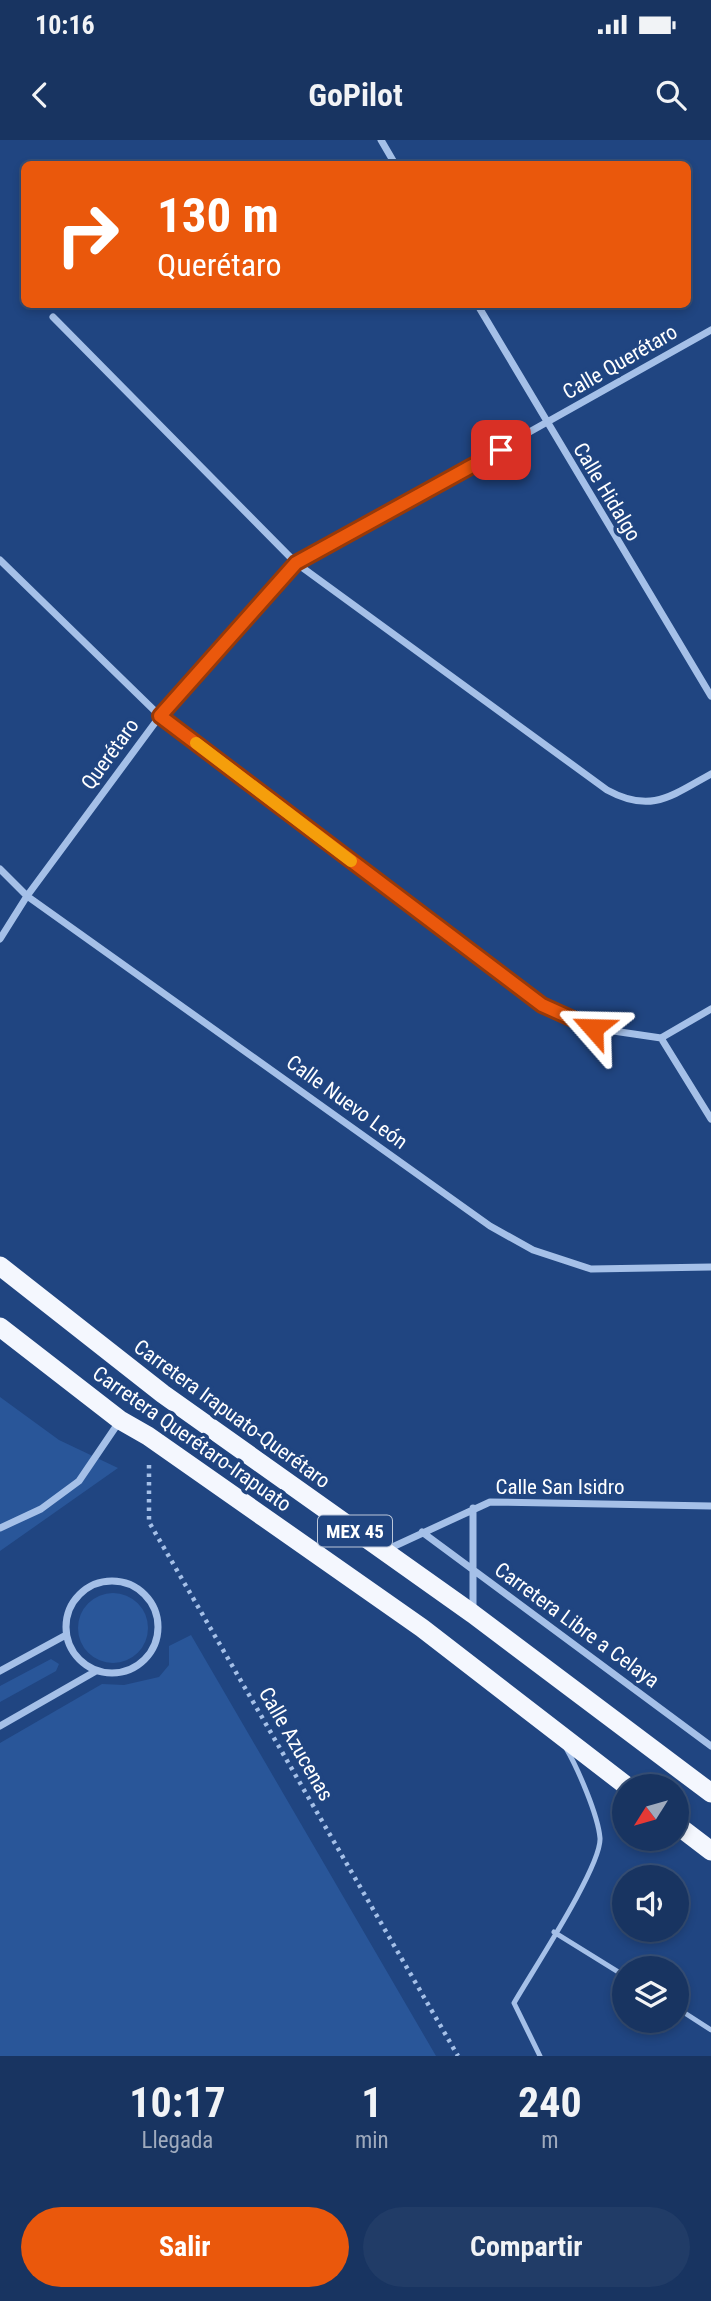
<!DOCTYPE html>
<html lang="es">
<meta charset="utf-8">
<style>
:root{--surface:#183461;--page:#213c67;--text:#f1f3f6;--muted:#9faabd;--line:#364f76;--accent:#ea580c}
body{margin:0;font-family:"Roboto Condensed",sans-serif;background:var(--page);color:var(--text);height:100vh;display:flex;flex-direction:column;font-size:26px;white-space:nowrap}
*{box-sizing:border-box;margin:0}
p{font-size:23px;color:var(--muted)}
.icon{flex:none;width:38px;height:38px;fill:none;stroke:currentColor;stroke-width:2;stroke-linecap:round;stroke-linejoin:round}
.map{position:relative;height:1916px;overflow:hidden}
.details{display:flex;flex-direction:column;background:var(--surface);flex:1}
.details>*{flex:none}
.guide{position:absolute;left:21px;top:21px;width:670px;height:147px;border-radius:10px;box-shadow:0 4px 10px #0003,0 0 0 2px var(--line);background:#ea580c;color:#fff;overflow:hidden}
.needle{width:46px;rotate:233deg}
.tools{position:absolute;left:612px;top:1634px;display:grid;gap:14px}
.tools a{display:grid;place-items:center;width:77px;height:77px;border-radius:50%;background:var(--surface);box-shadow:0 4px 10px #0003,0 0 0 2px var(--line);font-size:35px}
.pin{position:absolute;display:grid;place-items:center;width:60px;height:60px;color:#fff;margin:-30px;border-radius:14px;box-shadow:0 4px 10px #0006}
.me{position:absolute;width:77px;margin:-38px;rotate:295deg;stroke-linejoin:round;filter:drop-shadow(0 0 5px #0008)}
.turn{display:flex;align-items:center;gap:24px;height:147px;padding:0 21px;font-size:32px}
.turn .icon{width:91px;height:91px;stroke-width:2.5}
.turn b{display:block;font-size:49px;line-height:60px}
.eta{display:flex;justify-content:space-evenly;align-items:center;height:119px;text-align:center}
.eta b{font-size:42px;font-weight:700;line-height:49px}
.cta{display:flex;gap:14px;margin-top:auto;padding:14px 21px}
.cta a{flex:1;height:80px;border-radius:42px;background:var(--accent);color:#fff;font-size:28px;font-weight:700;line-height:80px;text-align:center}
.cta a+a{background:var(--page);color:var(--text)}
.status{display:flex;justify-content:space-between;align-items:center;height:49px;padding:0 35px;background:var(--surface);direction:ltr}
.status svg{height:19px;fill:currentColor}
header{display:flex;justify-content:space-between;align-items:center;height:91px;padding:0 21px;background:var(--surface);font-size:32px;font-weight:700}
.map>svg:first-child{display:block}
.green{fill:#295699}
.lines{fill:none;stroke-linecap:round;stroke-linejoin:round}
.path{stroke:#a5c0e8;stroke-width:4.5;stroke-dasharray:3.5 5;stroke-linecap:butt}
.service{stroke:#a5c0e8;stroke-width:5}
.minor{stroke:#a5c0e8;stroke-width:7}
.trunk{stroke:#f4f7fe;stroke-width:19}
.route-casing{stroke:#983908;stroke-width:18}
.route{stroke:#ea580c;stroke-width:12}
.slow{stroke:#f59e0b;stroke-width:12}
.labels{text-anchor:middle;stroke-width:7;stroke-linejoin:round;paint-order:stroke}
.shield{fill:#204581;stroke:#bcc7d9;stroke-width:2}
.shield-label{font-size:19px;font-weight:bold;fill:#fff}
.street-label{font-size:21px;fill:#fff;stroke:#204581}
</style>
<div class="status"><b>10:16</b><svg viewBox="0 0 49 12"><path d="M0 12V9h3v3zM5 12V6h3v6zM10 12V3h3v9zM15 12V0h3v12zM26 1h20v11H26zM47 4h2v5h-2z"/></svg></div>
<header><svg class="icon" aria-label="back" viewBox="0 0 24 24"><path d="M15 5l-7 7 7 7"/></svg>GoPilot<svg class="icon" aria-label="search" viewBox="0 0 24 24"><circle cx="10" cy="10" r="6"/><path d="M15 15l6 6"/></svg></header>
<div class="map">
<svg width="711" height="1916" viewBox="0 0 711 1916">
<rect width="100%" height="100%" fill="#204581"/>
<path class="green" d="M0,1257L59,1300L118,1328L0,1411Z
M78 1488a35 35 0 1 1 70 0a35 35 0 1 1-70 0Z
M191,1495L436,1916H0V1603L102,1544L124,1545L159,1537L169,1525V1506Z
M51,1519L59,1524L56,1531L0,1562V1546Z"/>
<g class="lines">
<path class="path" d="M149,1325V1382L458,1916"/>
<path class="service" d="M554,1792L625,1836
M677,1868L711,1890
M540,1916L514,1863C531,1833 602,1726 600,1698C598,1675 578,1629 566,1608"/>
<path class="minor" d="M381,0L395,24
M477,164L711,556
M53,177L296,423L607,650C651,674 671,656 711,634
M0,420L160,576L542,865L593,888L661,898L711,869
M0,729L27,756L490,1086L533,1110L591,1129L711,1127
M0,799L27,756L160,576L296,423L711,190
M661,898L711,979
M0,1388L41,1369L79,1341L119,1282
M422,1392L711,1606
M386,1410L490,1362L711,1366
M66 1487a46 46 0 1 1 92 0a46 46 0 1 1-92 0Z
M473,1469V1368
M0,1531L66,1495
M0,1586L96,1531"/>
<path class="trunk" d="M0,1126L163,1254L473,1474L711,1653
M0,1187L120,1280L148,1296L422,1488L628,1647
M677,1685L711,1711"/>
</g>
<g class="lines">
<g class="route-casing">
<path id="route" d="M501,310L296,423L160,576L542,865L593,888"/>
</g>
<use href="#route" class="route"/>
<path class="slow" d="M196,603L351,721"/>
</g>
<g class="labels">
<rect class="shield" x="318" y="1375.5" width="74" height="31" rx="5"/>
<g class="shield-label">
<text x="355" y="1398">MEX 45</text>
</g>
<g class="street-label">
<text transform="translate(620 222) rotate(-30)" y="7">Calle Querétaro</text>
<text transform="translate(607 352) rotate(59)" y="7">Calle Hidalgo</text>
<text transform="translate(110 614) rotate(-54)" y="7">Querétaro</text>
<text transform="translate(347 962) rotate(36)" y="7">Calle Nuevo León</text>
<text transform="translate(232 1274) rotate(36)" y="7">Carretera Irapuato-Querétaro</text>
<text transform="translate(192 1299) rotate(35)" y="7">Carretera Querétaro-Irapuato</text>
<text x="560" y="1354">Calle San Isidro</text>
<text transform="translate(577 1485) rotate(36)" y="7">Carretera Libre a Celaya</text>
<text transform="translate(296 1604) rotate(60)" y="7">Calle Azucenas</text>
</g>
</g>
</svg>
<div class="tools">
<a><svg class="needle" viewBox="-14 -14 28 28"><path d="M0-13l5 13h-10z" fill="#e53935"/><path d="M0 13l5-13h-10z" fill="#9faabd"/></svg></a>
<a><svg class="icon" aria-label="sound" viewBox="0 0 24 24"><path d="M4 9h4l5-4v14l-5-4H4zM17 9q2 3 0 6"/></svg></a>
<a><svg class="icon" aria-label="layers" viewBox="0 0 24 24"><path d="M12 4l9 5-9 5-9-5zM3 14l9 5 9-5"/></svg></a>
</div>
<div class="pin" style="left:501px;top:310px;background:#d93025"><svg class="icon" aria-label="arrive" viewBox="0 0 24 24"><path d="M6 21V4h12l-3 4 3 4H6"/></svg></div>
<svg class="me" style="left:593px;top:888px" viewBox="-20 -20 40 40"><path d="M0-17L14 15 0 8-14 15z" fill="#ea580c" stroke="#fff" stroke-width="4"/></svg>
<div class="guide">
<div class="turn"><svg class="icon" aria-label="right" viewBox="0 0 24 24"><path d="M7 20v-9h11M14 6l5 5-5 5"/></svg><div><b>130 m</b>Querétaro</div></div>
</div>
</div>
<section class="details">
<div class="eta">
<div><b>10:17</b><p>Llegada</p></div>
<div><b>1</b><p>min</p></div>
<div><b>240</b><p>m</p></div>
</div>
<div class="cta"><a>Salir</a><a>Compartir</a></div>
</section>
